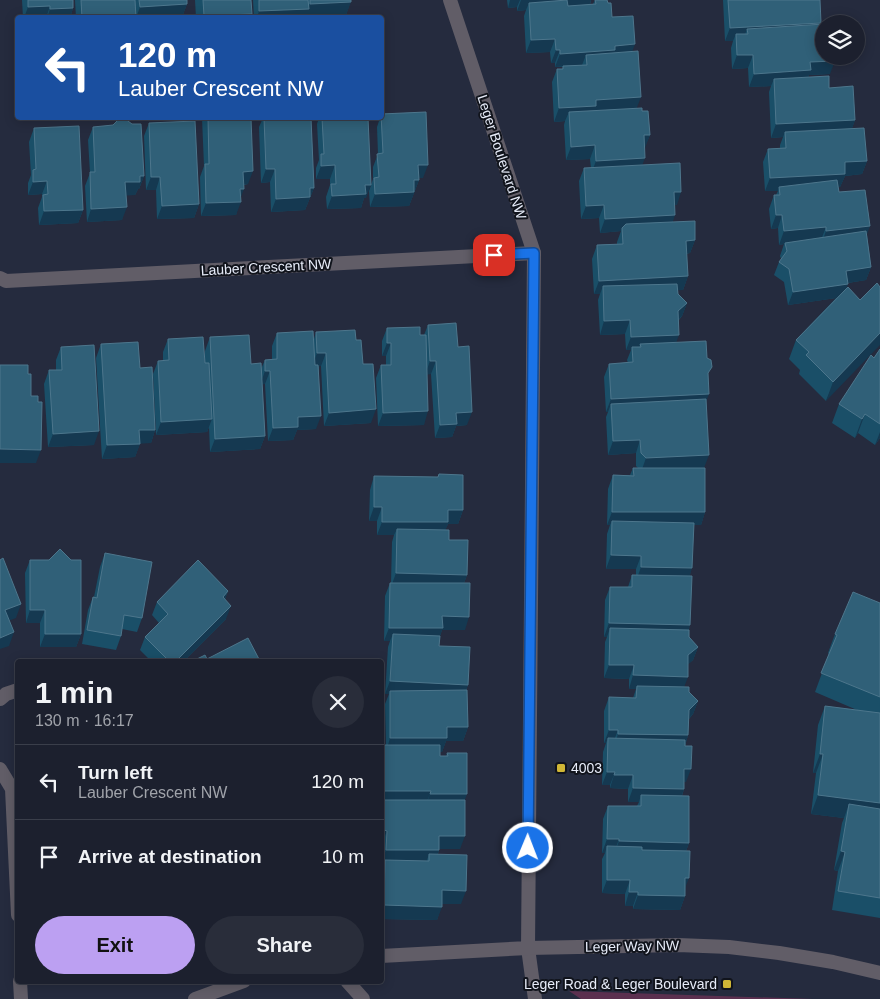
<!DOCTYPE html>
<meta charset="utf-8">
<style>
:root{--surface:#1c202e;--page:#292d3a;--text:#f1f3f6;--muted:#a0a3aa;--line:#3a3e4a;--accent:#bca0f2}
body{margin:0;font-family:Helvetica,sans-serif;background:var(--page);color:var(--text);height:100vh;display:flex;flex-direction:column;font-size:19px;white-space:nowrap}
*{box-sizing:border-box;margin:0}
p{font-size:16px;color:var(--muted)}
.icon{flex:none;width:28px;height:28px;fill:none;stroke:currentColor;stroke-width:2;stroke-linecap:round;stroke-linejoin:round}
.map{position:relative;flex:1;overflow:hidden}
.sheet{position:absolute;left:15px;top:659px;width:369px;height:325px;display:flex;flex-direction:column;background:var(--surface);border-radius:5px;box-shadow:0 2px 12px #0003,0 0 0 1px var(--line)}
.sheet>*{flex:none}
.banner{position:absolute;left:15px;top:15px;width:369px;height:105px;border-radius:5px;box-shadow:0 2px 12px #0003,0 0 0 1px var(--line);background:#1a4fa0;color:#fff;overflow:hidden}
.tools{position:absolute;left:815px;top:15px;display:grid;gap:10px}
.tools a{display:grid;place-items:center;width:50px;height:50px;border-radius:50%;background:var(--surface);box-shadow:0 2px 12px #0003,0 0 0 1px var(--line);font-size:25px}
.pin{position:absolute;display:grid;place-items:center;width:42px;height:42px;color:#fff;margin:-21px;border-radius:10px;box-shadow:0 2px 8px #0006}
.me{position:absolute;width:55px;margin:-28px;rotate:1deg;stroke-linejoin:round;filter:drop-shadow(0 0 4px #0008)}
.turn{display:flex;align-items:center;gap:18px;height:105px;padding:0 20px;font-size:22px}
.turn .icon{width:65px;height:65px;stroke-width:2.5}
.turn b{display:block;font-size:35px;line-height:42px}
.round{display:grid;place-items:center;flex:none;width:52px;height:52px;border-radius:26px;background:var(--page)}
.headline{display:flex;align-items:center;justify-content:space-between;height:85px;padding:0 20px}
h1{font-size:30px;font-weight:700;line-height:38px}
.primary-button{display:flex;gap:10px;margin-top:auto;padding:10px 20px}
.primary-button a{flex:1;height:58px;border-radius:30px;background:var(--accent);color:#111;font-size:20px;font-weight:700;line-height:58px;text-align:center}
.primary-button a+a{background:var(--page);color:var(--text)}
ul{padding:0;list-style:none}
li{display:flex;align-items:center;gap:15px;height:75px;padding:0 20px;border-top:1px solid var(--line)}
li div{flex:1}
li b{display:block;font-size:19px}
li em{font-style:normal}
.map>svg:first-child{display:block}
.green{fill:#5b304f}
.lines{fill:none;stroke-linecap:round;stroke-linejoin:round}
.service{stroke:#615d67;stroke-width:14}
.minor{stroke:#615d67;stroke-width:14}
.tertiary{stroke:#615d67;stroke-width:14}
.wall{fill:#1a4f68}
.shaded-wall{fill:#153951}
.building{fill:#306078;stroke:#4d768c}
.route-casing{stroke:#114b97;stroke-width:12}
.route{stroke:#1a73e8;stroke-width:9}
.poi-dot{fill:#d1b736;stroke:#11141c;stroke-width:2}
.labels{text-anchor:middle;stroke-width:4;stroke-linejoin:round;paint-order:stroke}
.street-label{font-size:14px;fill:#e7ecf9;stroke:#11141c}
.poi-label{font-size:14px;fill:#e7ecf9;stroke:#11141c;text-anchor:start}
</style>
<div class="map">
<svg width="880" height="999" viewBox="0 0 880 999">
<rect width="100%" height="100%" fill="#252b3e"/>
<path class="green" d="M569,991L813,999H581Z"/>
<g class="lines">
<path class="service" d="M528,948L535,999
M347,981L363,999"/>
<path class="minor" d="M0,278L6,281L534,253
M0,699L6,694L18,690
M0,769L12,789L18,915
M20,981L21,999"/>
<path class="tertiary" d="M450,0L534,253L528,948
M381,956L528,948L678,945L729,947L779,953L833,962L880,973
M195,999L244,981"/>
</g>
<path class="wall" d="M22,0H73V8L70,18H23Z
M75,0H187V4L182,17L76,18Z
M195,0H251L250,18H196Z
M253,0H351L346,15L306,18H254Z
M507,0H591L590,5L593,4L595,0H607L608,3L612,17L633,52L637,108L642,111L650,135L644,148L642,165L677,205H674L673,222L695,240L690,253L686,254L688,276L683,290H678V294L687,303L682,316L679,320L676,343L708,378L706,402L704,468L705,512L701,525H694L690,576L689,637L698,647L693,660L688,664L684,687L698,701L693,714L689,719L688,735L685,746L686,782H684V789L682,796L689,843L686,851L685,896L680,910L633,909V906H625V894L602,893V859L605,853H602L603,819L608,806H637L639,802H628V789L610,788V785H602L603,752L606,743H604V711L609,697L633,698L636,689H629V679L604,678L605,642L607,637H604L605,600L610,587H628L632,575H636V569H606L607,534L610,525H607L608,489L613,475H630L633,468H638L636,466V453L608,455L606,417L608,412H606L604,377L609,364L628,363L627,360L631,350H626L625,334L600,335L598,300L600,294H594L592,259L597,245L617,244V242L621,231L600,233L599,218L581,219L579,181L584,168H591L590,159L566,160L564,125L565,121L554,122L552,82L557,69H562L563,67H555V63H551L550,52L526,53L524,16L526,10L517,11V7L508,8Z
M723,0H820V24L830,74L809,75L808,77L829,88L855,120L852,128L867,161L862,174L845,176L840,187H838L839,192L867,235L871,267L866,280L848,283L846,288L860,300L877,283L826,401L799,374L800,370L789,359L796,340L836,298L788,305L784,282L774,275L779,262L781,259L780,256L784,244L779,245L778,228L771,229L769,209L774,195H776L778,191H765L763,162L768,149L780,148V145L783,137L771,138L769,92L771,86L749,87L748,68L732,69L731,48L733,41H725Z
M202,118H251L248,184L244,185L236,215L201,216L200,177L204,166Z
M263,118H311L314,188L305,210L271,212L270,182L261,183L259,127Z
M319,118H368L366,198H364L361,208L327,209L326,197L330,185V179H316V168L319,160L317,124Z
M380,118H381L423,178H419V180L409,206L370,207L369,191L373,179V167L378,154L377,127Z
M149,123L199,204L194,218L157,219L156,190H146L144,136Z
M93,127L144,176L139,189H138L135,195H126L122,220L87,222L85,186L90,173L88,140Z
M34,128L83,210L78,223L39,225L38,208L42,197V194L28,195V183L31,175L29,142Z
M428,325L458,347L467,425L456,426L452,437L435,438L431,374H427L424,425L378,426L376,378L381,365H386V356H382V341L387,328L420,335H424Z
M316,332L356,340L363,364L371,423L324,426L321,366H319L316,429L297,430L293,440L268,441L265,384H262L265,436L260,449L210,452L209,427L207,432L156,435L153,374L158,361H163V352L168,339L205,363V351L210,337L251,364L261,369L265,360L272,359V346L277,333L314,339Z
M101,344L140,368L155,430L151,443H140L135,457L102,459L96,358Z
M61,347L94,445L48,447L44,384L49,370H56V360Z
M880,349V438L875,445L858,433L855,438L832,423L839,404Z
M439,474L463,510L458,524H448L445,530L449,540L467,575L464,583L465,630H442L440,636L439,646L468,685L466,690L468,727L463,741H446L442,752H440V756H446L447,753L465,800L460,849H439L438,854L461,904H442L437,920L381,919V871L384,863H381L382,844H381V807L382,804L386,745L385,704L389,694H385L388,647L390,641H384L385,596L390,583H391L392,542L394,535H377V521H369L370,490L374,476L438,477Z
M105,553L142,618L137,632L122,629L121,636L116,650L82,644L88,610L93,597H94L100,567Z
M30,560L81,634L76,647H40V623H26L25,573Z
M228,591L225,599L226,619L184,661H151L140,650L145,637L159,623L152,615L157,602Z
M880,603V918L832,910L838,871L834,870L842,823L844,818L811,814L816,773H813L818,725L825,706L857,710L815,692L829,654L828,653L835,634Z"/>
<path class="shaded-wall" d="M510,0H520L517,7L508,8Z
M521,0H591L589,6L529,10V3L526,10L517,11Z
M351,2L346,15L306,18H257L259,11L308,9L310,4Z
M187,4L182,17L136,18L140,7Z
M50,6L46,18H24L28,7Z
M73,8L70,18H47L50,9Z
M252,14L250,18H204V16Z
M821,23L816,36L748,34L747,29L743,40L736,34L733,41H725L730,28Z
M555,39L550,52L526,53L531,40Z
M635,44L630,58L586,55L582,65L555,67L560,54L615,46Z
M556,50H560L555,63H551Z
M737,55H753L748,68L732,69Z
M835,61L830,74L809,75L806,84L774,79L771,86L749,87L754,74L810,62Z
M641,97L636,110L569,112L565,121L554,122L559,108L596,100Z
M855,120L850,134L785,132L783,137L771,138L776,124Z
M644,135H650L645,148L639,149Z
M595,145L590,159L566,160L571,147Z
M645,158L640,171L591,174L596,161Z
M867,161L862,174L845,176L840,187L780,190L779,187L778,191H765L770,178L845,162Z
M335,165L330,179H316L321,166Z
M418,165H428L423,178H413Z
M266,169H275L270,182L261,183Z
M253,171L248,184L238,185L243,172Z
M140,176H144L139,189H138L135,195L120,196L125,182Z
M151,177H160L156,190H146Z
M414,180H419L409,206L370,207L375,194Z
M47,181L42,194L28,195L33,182Z
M365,185H371L366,198H364L361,208L327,209L332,196Z
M310,188H314L305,210L271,212L276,199Z
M240,189H244L239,202H241L236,215L201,216L206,203Z
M674,192H681L677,205H669Z
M199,204L194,218L157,219L162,206Z
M604,205L599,218L581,219L586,206Z
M127,207L122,220L87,222L91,209Z
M83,210L78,223L39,225L44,211Z
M675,215L670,229L622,228L621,231L600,233L605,219Z
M776,215H782L778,228L771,229Z
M870,226L865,240L821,245L826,231Z
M826,227L821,240L785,243L784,244L779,245L784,231Z
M695,240L690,253L681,254L686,241Z
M871,267L866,280L841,284L846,271Z
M688,276L683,290L603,294V286L600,294H594L599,281Z
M848,284L843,297L788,305L793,292Z
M687,303L682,316L673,325L678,311Z
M630,320L625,334L600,335L604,321Z
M880,333V345L826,401L833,382Z
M679,335L674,348L641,347L640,344L639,349L632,347L631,350H626L631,337Z
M387,343H391L386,356H382Z
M317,353H326L321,366L312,367Z
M430,361H436L431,374L425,375Z
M265,371H270L265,384L260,385Z
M709,394L704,407L611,404L608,412H606L611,399Z
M376,409L371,423L324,426L329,413Z
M428,411L424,425L378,426L383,413Z
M472,412L467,425L456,426L452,437L435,438L440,425L456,413Z
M865,414L858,433L855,438L862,419Z
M321,416L316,429L297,430L293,440L268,441L273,428L298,417Z
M212,419L207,432L156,435L161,422Z
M139,430H155L151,443L134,444Z
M99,431L94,445L48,447L53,434Z
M880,432V438L875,445Z
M265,436L260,449L210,452L215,439Z
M640,440L636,453L608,455L613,441Z
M140,444L135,457L102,459L107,445Z
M0,449L41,450L36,463H0Z
M709,455L704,468L641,472L646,458Z
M374,507H382L377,521H369Z
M448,510H463L458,524H448L443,536L397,529L394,535H377L382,522Z
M612,512H705L701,525H612V521L610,525H607Z
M611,555L641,556L636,569H606Z
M641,567L692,568L688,582L636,581Z
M396,573L467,575L462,588L391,587Z
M228,591L223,604V597Z
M21,604L16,618L0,624L5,610Z
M231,606L226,619L184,661H176Z
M30,610H45L40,623H26Z
M442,616L469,617L465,630H442L438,642L393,634L390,641H384L389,628Z
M609,623L690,625L686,639L610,628L607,637H604Z
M14,632L9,646L0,649V638Z
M45,634H81L76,647H40Z
M698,647L693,660L683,669L688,655Z
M609,665H634L629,679L604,678Z
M633,675L688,677L683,690L637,686L636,689H629Z
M390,681L468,685L463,698L390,691L389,694H385Z
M698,701L693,714L684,724L689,710Z
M447,727H468L463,741H446L442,752H386L390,738Z
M609,730H618L613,743L608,738L606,743H604Z
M618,734L688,735L684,749L614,747Z
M820,754H823L816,773H813Z
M684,769H691L686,782H679Z
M607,772H615L610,785H602Z
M614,775H633L628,789L610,788Z
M633,788L684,789L679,803L641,795L639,802H628Z
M381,791H431L426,804L384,800L382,804H381Z
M430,794H467L462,808H425Z
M818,795L880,803V823L849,804L844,818L811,814Z
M384,830L387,831L382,844H381V837Z
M439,836H465L460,849H434Z
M607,839H619L614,853L607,846L605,853H602Z
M619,841L689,843L684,856L614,855Z
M386,850H439L434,864L429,861V854L426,863L385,860L384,863H381Z
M841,851L845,852L838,871L834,870Z
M685,878H689L684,891Z
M607,880H630L625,894L602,893Z
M442,890L466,891L461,904H438Z
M629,892H638L633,906H625Z
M638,895L685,896L680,910L633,909Z
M384,905L442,907L437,920L381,919V914Z"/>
<path class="building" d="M28,0H73V8L50,9V6L28,7Z
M81,0H135L136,18H82Z
M139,0H187V4L140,7Z
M203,0H251L252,14L204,16Z
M259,0H308L309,9L259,11Z
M310,0H351V2L310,4Z
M567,0L568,6L596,4L595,0H607L608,3H611L612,17L633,16L635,44L615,46V50L560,54V50H556L555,39L531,40L529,3Z
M728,0H820L821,23L730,28Z
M824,24V56H835V61L810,62L811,70L754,74L753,55H737L736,34H748L747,29Z
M638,51L641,97L596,100V106L559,108L557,69H563V66L587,65L586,55Z
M829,76V88L853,86L855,120L776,124L774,79Z
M642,108V111H648L650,135H644L645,158L596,161L595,145L571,147L569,112Z
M426,112L428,165H418L419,180H414V192L375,194L374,178L379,177L377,154L383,153L381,114Z
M120,118H124L132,124H141L144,176H140V182H125L127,207L91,209L90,172H95L93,127L113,125Z
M208,118H251L253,171L243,172L244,189H240L241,202L206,203L205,164H209Z
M264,118H311L314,188H310V197L276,199L275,169H266Z
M322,118H368L371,185H365L366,194L332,196L331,184H336L335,165L321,166V154H324Z
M195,121L199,204L162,206L160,177H151L149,123Z
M79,126L83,210L44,211L43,195L48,194L47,181L33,182V170L36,169L34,128Z
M864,128L867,161L845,162V174L770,178L768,149L786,148L785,132Z
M680,163L681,192H674L675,215L605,219L604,205L586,206L584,168Z
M837,180L839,192L865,190L870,226L826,231V227L784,231L782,215H776L774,195H780L779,187Z
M695,221V240L686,241L688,276L599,281L597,245L623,244L622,228L626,224Z
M866,231L871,267L846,271L848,284L793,292L789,269L779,262L787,251L785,243Z
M877,283L880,287V333L833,382L806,355L809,352L796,340L848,287L860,300Z
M677,284L678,294L687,303L678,311L679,335L631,337L630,320L604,321L603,286Z
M456,323L458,347L469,346L472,412L456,413L457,424L440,425L436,361H430L428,325Z
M420,327V335H426L428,411L383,413L381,365H391V343H387V328Z
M355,330L356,340H361L363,364H373L376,409L329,413L326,353H317L316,332Z
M313,331L315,365H318L321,416L298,417V427L273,428L270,371H265V360L277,359V333Z
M249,335L251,364L261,363L265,436L215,439L210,337Z
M203,337L205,363H209L212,419L161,422L158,361L169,360L168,339Z
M706,341L707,358L711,360L712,367L708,373L709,394L611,399L609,364L633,362L632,347H641L640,344Z
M138,342L140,368L152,367L155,430H139L140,444L107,445L101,344Z
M94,345L99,431L53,434L49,370H62L61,347Z
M880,349V424L865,414L862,419L839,404L871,355L874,358Z
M0,365H28V374H31V396H38V402H42L41,450L0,449Z
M706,399L709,455L646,458L641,453L640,440L613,441L611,404Z
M633,468H705V512H612L613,475L634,476Z
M439,474L463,475V510H448V522H382V507H374V476L438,477Z
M612,521L694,523L692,568L641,567V556L611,555Z
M397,529L449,530V540H468L467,575L396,573Z
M60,549L71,560H81V634H45V610H30V560H49Z
M105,553L152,562L142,618L124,615L121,636L87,630L93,597L97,598Z
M3,558L21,604L5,610L14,632L0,638V560Z
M198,560L228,591L223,597L231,606L176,661H169L145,637L168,614L157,602Z
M632,575L692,576L690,625L609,623L610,587H632Z
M390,583H470L469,617L442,616L443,628H389Z
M853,592L880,603V697L821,673L837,635L835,634Z
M610,628L689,630V637L698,647L688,655V677L633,675L634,665H609Z
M393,634L440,636L439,646L470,647L468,685L390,681Z
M248,638L260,661H193L205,655L207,659Z
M637,686L689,687V692L698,701L689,710L688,735L618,734V730H609V697L636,698Z
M467,690L468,727H447V738H390V691Z
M825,706L880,713V803L818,795L823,754H820Z
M608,738L685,740V746H692L691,769H684V789L633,788V775H614L615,772H607Z
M381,745H440V756H448L447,753H467V794H430L431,791H381Z
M641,795L689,796V843L619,841V839H607L608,806H641Z
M384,800H465V836H439V850H386L387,831L384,830Z
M849,804L880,809V898L838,891L845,852L841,851Z
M607,846L642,847V850L690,851L689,878H685V896L638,895V892H629L630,880H607Z
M429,854L467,855L466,891L442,890V907L384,905L385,860L429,861Z"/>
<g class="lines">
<g class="route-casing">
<path id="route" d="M494,255L534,253L528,848"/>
</g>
<use href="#route" class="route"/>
</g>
<g class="poi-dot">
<rect x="556" y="763" width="10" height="10" rx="2.5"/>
<rect x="722" y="979" width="10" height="10" rx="2.5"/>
</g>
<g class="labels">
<g class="street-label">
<text transform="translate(502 157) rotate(72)" y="5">Leger Boulevard NW</text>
<text transform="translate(266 267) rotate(-3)" y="5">Lauber Crescent NW</text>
<text transform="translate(632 946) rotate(-1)" y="5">Leger Way NW</text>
</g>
<g class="poi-label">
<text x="571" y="773">4003</text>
<text x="717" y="989" text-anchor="end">Leger Road &amp; Leger Boulevard</text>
</g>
</g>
</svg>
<div class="tools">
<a><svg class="icon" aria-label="layers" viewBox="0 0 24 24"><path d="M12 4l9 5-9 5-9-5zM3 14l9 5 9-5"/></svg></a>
</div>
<div class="pin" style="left:494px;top:255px;background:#d93025"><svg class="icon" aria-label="arrive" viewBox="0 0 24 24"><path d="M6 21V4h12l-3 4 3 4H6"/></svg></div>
<svg class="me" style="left:528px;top:848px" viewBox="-20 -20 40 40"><circle r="17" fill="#1a73e8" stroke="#fff" stroke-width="3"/><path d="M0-11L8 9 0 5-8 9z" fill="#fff"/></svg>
<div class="banner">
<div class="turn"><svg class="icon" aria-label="left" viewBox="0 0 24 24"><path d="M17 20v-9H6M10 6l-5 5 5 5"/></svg><div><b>120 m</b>Lauber Crescent NW</div></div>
</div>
<section class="sheet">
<div class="headline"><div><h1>1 min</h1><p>130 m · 16:17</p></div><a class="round"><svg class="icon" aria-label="close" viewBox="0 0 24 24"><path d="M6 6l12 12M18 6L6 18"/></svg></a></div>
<ul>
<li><svg class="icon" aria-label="left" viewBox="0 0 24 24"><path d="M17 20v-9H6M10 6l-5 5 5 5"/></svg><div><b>Turn left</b><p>Lauber Crescent NW</p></div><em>120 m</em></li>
<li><svg class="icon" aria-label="arrive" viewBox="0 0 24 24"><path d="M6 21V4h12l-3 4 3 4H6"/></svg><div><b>Arrive at destination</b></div><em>10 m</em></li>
</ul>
<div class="primary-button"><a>Exit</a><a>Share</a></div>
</section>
</div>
